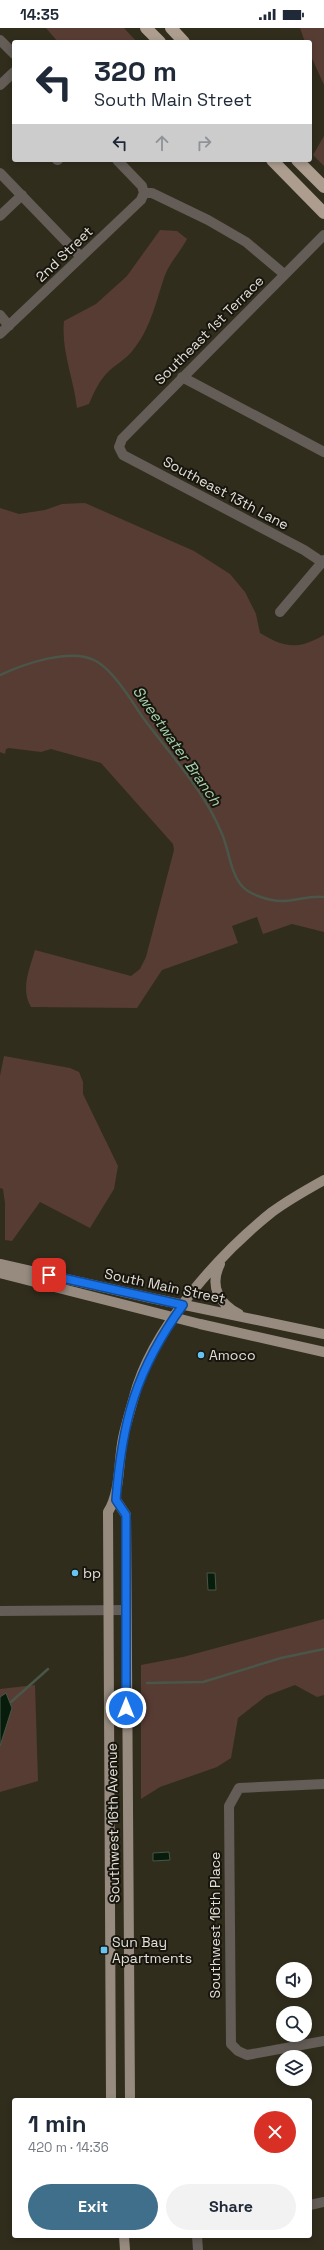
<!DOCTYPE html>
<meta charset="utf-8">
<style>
:root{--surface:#fff;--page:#f2f2f3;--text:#1f2937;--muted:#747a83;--accent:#3f6f8a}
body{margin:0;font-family:"Space Grotesk",sans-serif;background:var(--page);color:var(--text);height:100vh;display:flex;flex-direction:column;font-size:15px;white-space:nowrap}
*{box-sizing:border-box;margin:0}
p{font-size:13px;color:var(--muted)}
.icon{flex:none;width:22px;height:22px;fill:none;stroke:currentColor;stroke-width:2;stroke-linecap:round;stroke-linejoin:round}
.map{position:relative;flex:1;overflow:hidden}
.panel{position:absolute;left:12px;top:2070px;width:300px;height:140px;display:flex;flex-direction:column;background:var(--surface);border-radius:4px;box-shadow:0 2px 6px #0003}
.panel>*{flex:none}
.banner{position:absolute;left:12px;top:12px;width:300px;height:122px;border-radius:4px;box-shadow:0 2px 6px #0003;background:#fff;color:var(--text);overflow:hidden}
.fabs{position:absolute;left:276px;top:1934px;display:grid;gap:8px}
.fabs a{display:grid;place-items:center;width:36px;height:36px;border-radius:50%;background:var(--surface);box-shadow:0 2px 6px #0003;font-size:20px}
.pin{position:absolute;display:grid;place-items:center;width:34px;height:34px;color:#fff;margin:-17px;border-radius:8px;box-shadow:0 2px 6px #0006}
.me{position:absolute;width:44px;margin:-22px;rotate:0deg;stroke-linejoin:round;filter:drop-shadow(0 0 3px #0008)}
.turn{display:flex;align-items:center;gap:14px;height:84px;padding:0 16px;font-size:18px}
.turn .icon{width:52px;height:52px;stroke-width:2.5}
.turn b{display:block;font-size:28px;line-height:34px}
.lanes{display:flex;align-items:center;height:38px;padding:0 16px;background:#0003;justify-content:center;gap:20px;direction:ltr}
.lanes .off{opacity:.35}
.round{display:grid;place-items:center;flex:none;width:42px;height:42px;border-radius:21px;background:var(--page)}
.overview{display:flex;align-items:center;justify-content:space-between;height:68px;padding:0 16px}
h1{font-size:24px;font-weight:700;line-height:30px}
.action{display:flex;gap:8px;margin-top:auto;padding:8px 16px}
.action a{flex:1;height:46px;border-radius:24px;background:var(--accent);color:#fff;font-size:16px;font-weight:700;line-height:46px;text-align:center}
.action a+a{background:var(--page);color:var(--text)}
.status{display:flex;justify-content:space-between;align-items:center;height:28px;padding:0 20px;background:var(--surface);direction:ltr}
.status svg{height:11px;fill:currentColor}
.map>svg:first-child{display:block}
.green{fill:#573c34}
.water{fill:#071c0b;stroke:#495648}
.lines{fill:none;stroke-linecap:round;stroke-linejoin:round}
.stream{stroke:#495648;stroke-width:2.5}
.minor{stroke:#635c57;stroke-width:10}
.major{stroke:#978b7f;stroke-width:10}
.highway{stroke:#ac9d8f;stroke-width:12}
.route-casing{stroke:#114b97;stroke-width:10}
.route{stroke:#1a73e8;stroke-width:7}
.poi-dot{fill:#67c4f0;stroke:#17150e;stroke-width:1.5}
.labels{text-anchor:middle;stroke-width:4;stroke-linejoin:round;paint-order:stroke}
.street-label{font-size:14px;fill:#e2dfd5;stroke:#17150e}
.poi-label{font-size:14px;fill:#e2dfd5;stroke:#17150e;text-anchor:start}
.water-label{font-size:15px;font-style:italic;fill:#a5d2ab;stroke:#17150e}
</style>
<div class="status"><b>14:35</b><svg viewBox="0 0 49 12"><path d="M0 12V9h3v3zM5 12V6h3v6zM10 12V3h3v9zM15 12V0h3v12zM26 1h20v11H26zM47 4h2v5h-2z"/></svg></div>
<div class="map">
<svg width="324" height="2222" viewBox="0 0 324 2222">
<rect width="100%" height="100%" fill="#312d1d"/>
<path class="green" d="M46,0H124L137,14H58Z
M300,0H324V57L310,26V14H305Z
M324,108V138L313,127Z
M160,202L177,203L187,211C181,223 170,234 165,247C156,273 151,300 133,322C127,330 117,336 110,342C100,351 94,364 89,376L77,380C74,351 61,323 64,293L96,276L127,248Z
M85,475L194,523L230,546L245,564L256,586L260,605C285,620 298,622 324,607V904L292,896L263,906L257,889L232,898L238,915L162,942L137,980L31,979C20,961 30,940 35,922L131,948L140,941L146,929L174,822L173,816L101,735L51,721L41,724L9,720L6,721L5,726L0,724V480L19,486L45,482L62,476Z
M4,1028L70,1040L79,1044L83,1054V1066L118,1138L114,1161L90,1200L40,1174L12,1213L5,1212V1175L3,1161L0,1160V1048Z
M324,1591V1667L317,1669L295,1657L266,1668L238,1690L231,1730L217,1739L160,1759L141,1771V1637L183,1629Z
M35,1657L38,1753L0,1764V1661Z"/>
<path class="water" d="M207,1545H215L216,1562H208Z
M6,1665L12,1680L0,1718V1669Z
M169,1824L170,1832L153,1833V1825Z"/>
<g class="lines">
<path class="stream" d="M0,647C24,636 71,619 96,633C115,644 132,674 144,691C171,727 205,764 222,806C229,822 230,843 241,857C249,867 270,873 282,873C297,873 309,867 324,869
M147,1655L203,1654L281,1630L324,1621
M11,1674L48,1641"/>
<path class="minor" d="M0,12L14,26
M0,57L14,44
M57,132H58
M117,132L142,158L144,165
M0,145L81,229
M144,165H152L208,192L246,214L284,246
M0,188L22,167
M0,287L9,298
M0,306L141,172L144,165
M182,349L324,424
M322,534L304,522L123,427L119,419L122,411L324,207
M280,584L324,532
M0,1583L126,1582
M324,1756L239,1760L229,1778L231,2016L238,2023L247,2027L324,2013
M310,2177L324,2174
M197,2208L198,2222"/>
<path class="major" d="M0,1236L151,1270L324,1306
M220,1236C209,1258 219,1276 239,1286
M0,1245L200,1296L324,1324
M116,1472L126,1487L130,2072
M111,2072L108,1484C121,1463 118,1434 123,1410C126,1396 130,1383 134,1369C151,1302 219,1226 272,1184C288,1172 306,1162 324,1152
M124,2208L125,2222"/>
<path class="highway" d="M146,0L160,14
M171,0L184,14
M272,132L324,185
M297,132L324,159"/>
</g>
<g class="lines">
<g class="route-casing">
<path id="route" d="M49,1247L183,1277C136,1342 122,1393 116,1472L126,1487V1680"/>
</g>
<use href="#route" class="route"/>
</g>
<g class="poi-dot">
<circle cx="201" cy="1327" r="4"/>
<circle cx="75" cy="1545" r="4"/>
<rect x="100" y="1918" width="8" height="8" rx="2"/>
</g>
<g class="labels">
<g class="street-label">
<text transform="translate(64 226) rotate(-44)" y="5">2nd Street</text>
<text transform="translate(209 302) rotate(-45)" y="5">Southeast 1st Terrace</text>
<text transform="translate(226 465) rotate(28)" y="5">Southeast 13th Lane</text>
<text transform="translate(165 1258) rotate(12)" y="5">South Main Street</text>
<text transform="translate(113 1795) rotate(-91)" y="5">Southwest 16th Avenue</text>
<text transform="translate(215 1897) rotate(-90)" y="5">Southwest 16th Place</text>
</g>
<g class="poi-label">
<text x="209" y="1332">Amoco</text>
<text x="83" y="1550">bp</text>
<text x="112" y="1919">Sun Bay<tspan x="112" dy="16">Apartments</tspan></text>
</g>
<g class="water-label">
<text transform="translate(177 718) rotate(55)" y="5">Sweetwater Branch</text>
</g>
</g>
</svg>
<div class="fabs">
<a><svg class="icon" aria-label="sound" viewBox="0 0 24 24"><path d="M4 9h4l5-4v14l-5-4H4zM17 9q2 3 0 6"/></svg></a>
<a><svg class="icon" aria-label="search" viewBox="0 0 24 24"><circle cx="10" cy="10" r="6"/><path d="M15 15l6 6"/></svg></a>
<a><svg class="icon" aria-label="layers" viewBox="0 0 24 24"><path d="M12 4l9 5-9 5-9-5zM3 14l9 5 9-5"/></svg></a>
</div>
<div class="pin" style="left:49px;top:1247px;background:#d93025"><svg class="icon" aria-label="arrive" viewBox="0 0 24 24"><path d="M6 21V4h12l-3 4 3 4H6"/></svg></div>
<svg class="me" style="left:126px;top:1680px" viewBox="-20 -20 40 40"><circle r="17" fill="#1a73e8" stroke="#fff" stroke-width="3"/><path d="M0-11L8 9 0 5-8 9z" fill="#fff"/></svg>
<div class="banner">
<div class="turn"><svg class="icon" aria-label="left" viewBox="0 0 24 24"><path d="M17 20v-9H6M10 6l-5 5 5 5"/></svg><div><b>320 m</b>South Main Street</div></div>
<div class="lanes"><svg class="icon" aria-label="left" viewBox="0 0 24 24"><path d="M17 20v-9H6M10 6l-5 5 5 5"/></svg><svg class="icon off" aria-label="ahead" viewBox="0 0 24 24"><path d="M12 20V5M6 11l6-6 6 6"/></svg><svg class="icon off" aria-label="right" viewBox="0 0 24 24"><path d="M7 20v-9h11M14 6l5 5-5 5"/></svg></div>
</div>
<section class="panel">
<div class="overview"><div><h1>1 min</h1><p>420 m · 14:36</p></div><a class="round" style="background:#d93025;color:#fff"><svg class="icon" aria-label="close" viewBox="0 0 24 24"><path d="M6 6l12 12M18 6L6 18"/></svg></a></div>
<div class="action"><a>Exit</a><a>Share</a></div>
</section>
</div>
